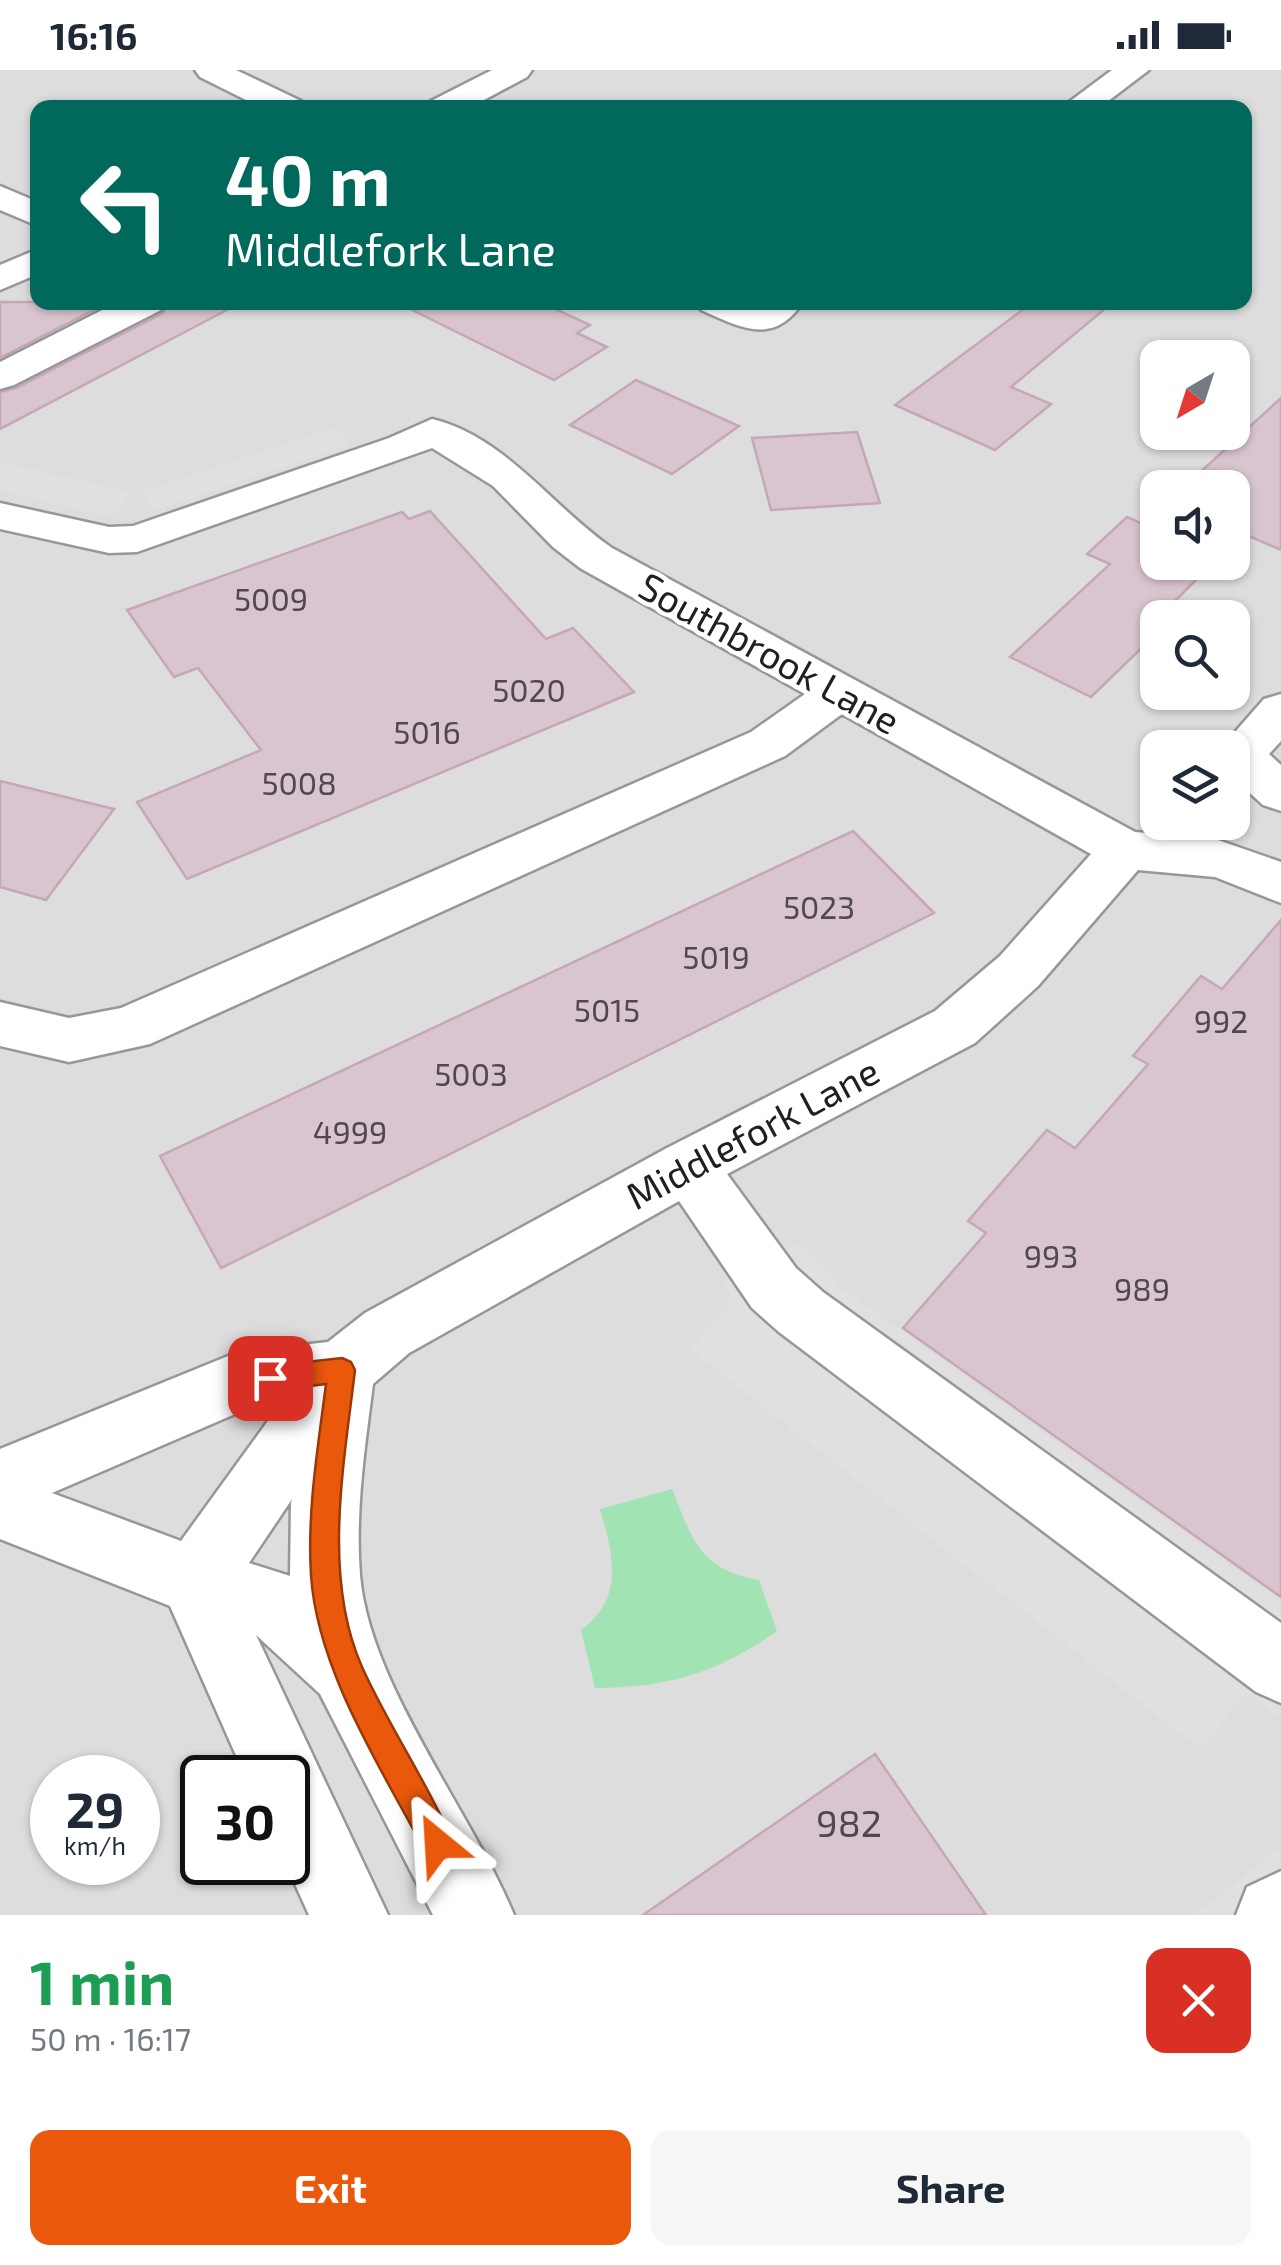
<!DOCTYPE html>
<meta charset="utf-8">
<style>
:root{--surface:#fff;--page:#f6f6f7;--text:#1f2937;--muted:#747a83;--accent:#ea580c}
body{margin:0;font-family:"Exo 2",sans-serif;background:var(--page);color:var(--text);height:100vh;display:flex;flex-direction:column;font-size:38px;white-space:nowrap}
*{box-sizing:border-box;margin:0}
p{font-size:32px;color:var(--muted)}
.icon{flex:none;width:55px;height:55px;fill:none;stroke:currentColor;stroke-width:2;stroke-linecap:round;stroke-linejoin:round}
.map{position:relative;height:1845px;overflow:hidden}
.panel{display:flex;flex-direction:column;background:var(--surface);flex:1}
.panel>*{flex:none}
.banner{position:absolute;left:30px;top:30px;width:1222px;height:210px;border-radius:20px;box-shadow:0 2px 8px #0004;background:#00695c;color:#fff;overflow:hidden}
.needle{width:65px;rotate:219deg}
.buttons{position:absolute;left:1140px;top:270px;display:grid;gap:20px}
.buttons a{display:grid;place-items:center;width:110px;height:110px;border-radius:20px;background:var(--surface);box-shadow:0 2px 8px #0004;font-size:50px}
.speed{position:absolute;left:30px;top:1685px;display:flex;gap:20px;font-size:50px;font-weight:700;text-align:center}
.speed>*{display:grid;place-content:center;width:130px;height:130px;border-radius:50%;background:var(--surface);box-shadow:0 2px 8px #0004;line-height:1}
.speed small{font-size:25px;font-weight:400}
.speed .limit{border:5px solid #111;border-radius:15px;background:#fff;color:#111}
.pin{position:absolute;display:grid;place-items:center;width:85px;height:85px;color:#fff;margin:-42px;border-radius:20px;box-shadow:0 5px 15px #0006}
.me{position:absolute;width:110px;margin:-55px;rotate:333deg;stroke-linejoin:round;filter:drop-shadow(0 0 8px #0008)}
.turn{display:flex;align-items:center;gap:35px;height:210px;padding:0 30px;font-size:45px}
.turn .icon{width:130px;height:130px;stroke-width:2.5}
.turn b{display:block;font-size:70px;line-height:85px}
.round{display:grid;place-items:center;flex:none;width:105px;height:105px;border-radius:20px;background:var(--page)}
.headline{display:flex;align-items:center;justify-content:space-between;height:170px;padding:0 30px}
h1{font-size:60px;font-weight:700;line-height:75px;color:#1e9e55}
.button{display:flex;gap:20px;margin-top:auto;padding:20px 30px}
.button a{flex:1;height:115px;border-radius:20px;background:var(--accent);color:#fff;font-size:40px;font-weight:700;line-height:115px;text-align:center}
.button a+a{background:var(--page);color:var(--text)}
.status{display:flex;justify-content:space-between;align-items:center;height:70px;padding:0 50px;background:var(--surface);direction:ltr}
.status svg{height:28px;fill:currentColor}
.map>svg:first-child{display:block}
.residential{fill:#deddde;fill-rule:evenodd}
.parking{fill:#e0e0e0}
.water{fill:#a2e3b4}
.building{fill:#d9c5cf;stroke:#c5a7b6;stroke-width:2.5}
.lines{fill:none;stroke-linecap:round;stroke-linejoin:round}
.minor-casing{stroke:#979797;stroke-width:5}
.minor{fill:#fff;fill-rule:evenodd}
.route{fill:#ea580c;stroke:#983908;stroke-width:2.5}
.labels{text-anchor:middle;stroke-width:9;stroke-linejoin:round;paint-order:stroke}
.number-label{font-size:32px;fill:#4e494c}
.street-label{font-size:38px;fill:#202020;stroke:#fff}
.near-number-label{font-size:38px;fill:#4e494c}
</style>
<div class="status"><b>16:16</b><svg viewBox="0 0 49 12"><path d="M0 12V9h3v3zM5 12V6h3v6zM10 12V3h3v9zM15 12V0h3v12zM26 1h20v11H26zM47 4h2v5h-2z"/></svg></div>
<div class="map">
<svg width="1281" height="1845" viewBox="0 0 1281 1845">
<rect width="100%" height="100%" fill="#f1e6e9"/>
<path class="residential" d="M0,0H1281V1845H0ZM38,38H1245V232H38ZM1158,288H1232V362H1158ZM1158,418H1232V492H1158ZM1158,548H1232V622H1158ZM1158,678H1232V752H1158ZM52,1708H138V1792H52ZM202,1708H288V1792H202Z"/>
<path class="parking" d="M335,357L351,374L154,441L140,422Z
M0,392L132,422L110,447L0,421Z
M801,1173L839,1216L870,1239L1281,1532V1651L1259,1630L1248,1626L1240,1629L1201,1680L689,1279L727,1238L730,1225L723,1212Z
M1281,1777V1845H1194L1279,1779Z"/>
<path class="water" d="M672,1419C692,1469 700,1500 759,1510L777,1561C715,1604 670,1617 595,1618L581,1560C625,1528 613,1484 600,1439Z"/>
<path class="building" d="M0,232H109L0,288Z
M169,232H242L0,359V322L16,318L163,243Z
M396,232H540L590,255L577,263L607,277L554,310Z
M1033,232H1113L1011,317L1051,334L995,380L895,335Z
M636,310L739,356L672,404L570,355Z
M1281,328V480L1242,463L1232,474V418H1183Z
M857,362L880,433L771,440L752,368Z
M430,441L546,569L573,558L634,622L187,809L137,732L261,680L198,598L174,607L127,540L402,442L409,449Z
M1158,442V492H1214L1158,548L1146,563L1153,567L1091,627L1010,587L1110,494L1087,484L1127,447L1145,455Z
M0,711L114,739L46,830L0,817Z
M853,761L934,843L221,1198L160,1086Z
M1281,850V1527L903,1258L986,1163L968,1151L1047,1060L1075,1078L1148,994L1133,986L1201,906L1222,919Z
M875,1684L986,1845H643Z"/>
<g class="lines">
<g class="minor-casing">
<path id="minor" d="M195,0H236L301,31L305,38H262L200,7Z
M492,0H532L527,7L469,38H427L431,31Z
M1112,0H1149L1099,38H1061Z
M0,116L38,132V156L0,140Z
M38,179V204L0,220V195Z
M118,232H166L161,240L14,315L0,319V292Z
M696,232L754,236L803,232C773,277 740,257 701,240Z
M432,349C506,367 552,437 612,478L1135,762L1215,769L1281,792V833L1215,807L1138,800L1038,916L975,973L727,1104L796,1198L823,1222L1281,1553V1633L1256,1622L779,1262L752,1238L679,1131L409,1283L373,1314C365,1377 355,1441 360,1505C369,1614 471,1741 514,1845H433L320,1624L256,1565L388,1845H309L285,1792L288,1708H246L170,1536L0,1469V1379L238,1282L328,1272L365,1243L667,1078L935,941L1000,886L1091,784L842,644L785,686L150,974L69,992L0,976V932L69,948L121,938L751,662L805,624L580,498L553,477L493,416L432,378L137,482L109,483L0,459V433L109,457L133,456L389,368ZM278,1337L181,1471L52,1423L242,1341ZM292,1429L291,1433L290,1506L249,1493Z
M1281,624V671L1269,684L1281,695V741L1263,735L1232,707V678H1221L1264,629Z
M1281,1801V1845H1236L1247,1817Z"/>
</g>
<use href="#minor" class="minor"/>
</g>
<path class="route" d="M342,1288L351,1292L355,1300C344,1394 322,1507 362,1597C389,1657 428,1713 454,1774L449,1785L438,1790L427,1785C383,1701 317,1601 311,1505C307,1441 318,1377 326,1314L270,1321L260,1317L256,1308L260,1300L270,1296Z"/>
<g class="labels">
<g class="number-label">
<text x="271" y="541">5009</text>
<text x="529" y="632">5020</text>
<text x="427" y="674">5016</text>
<text x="299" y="725">5008</text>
<text x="819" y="849">5023</text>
<text x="716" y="899">5019</text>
<text x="607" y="952">5015</text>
<text x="1221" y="963">992</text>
<text x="471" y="1016">5003</text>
<text x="350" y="1074">4999</text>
<text x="1051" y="1198">993</text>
<text x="1142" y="1231">989</text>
</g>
<g class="street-label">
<text transform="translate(769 584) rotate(29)" y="13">Southbrook Lane</text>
<text transform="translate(753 1064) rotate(-28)" y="13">Middlefork Lane</text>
</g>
<g class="near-number-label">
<text x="849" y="1767">982</text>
</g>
</g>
</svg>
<div class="buttons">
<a><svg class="needle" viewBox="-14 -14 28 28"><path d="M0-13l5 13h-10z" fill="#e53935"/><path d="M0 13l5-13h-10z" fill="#747a83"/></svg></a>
<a><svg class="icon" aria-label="sound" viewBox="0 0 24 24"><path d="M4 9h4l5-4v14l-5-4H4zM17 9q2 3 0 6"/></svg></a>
<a><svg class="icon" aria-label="search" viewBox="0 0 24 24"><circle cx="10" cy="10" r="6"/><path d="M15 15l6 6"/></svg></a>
<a><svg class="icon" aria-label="layers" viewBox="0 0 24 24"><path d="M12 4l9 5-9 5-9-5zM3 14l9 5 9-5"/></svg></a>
</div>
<div class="speed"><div>29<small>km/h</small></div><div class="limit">30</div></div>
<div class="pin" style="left:270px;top:1308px;background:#d93025"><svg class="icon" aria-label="arrive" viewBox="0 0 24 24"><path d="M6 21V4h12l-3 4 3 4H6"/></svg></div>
<svg class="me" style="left:438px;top:1774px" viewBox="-20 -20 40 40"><path d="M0-17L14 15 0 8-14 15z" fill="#ea580c" stroke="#fff" stroke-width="4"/></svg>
<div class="banner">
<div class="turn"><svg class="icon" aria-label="left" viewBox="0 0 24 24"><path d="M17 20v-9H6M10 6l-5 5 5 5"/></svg><div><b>40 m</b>Middlefork Lane</div></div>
</div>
</div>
<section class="panel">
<div class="headline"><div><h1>1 min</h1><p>50 m · 16:17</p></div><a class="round" style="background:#d93025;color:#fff"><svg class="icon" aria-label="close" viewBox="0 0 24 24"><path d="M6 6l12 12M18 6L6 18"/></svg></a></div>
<div class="button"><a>Exit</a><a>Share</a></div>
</section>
